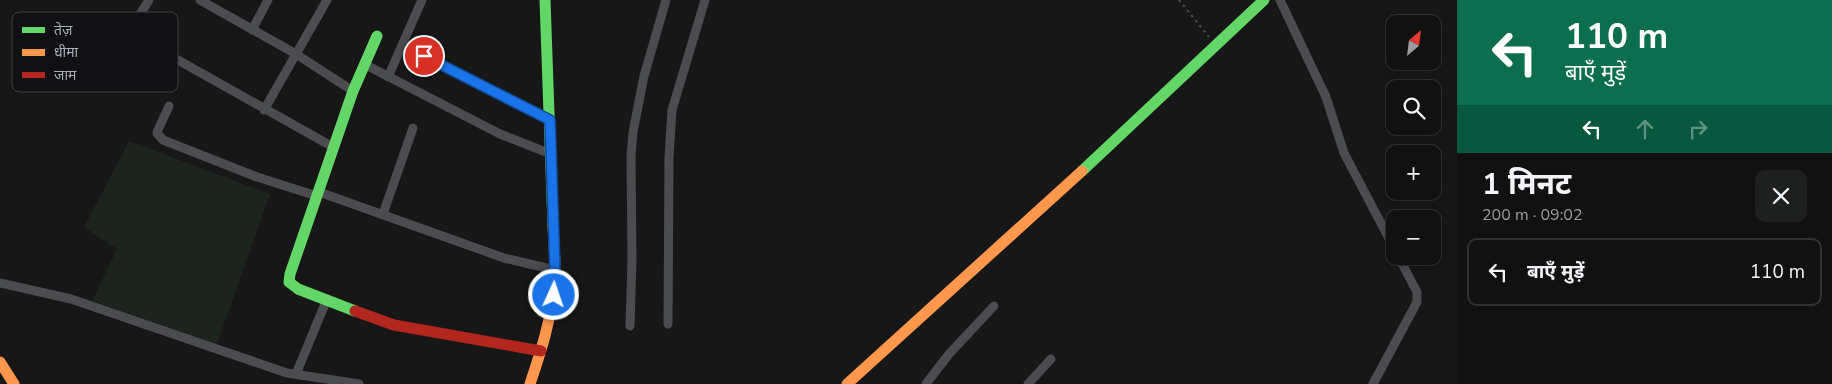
<!DOCTYPE html>
<html lang="hi">
<meta charset="utf-8">
<style>
:root{--surface:#111;--page:#1e1f1f;--text:#f1f3f6;--muted:#9c9d9f;--line:#303131}
body{margin:0;font-family:"Nunito Sans","Noto Sans Devanagari",sans-serif;background:var(--page);color:var(--text);height:100vh;display:flex;flex-direction:column;font-size:19px;white-space:nowrap}
*{box-sizing:border-box;margin:0}
p{font-size:16px;color:var(--muted)}
.icon{flex:none;width:28px;height:28px;fill:none;stroke:currentColor;stroke-width:2;stroke-linecap:round;stroke-linejoin:round}
.map{position:relative;flex:1;overflow:hidden}
.drawer{display:flex;flex-direction:column;background:var(--surface);width:375px}
.drawer>*{flex:none}
.hud{background:#0b6e4f;color:#fff;overflow:hidden}
.needle{width:32px;rotate:28deg}
.buttons{position:absolute;left:1386px;top:15px;display:grid;gap:10px}
.buttons a{display:grid;place-items:center;width:55px;height:55px;border-radius:10px;background:var(--surface);box-shadow:0 2px 8px #0003,0 0 0 1px var(--line);font-size:25px}
.pin{position:absolute;display:grid;place-items:center;width:42px;height:42px;color:#fff;margin:-21px;border:2px solid #fff;border-radius:50%;box-shadow:0 1px 5px #0007}
.me{position:absolute;width:55px;margin:-28px;rotate:3deg;stroke-linejoin:round;filter:drop-shadow(0 0 4px #0008)}
.turn{display:flex;align-items:center;gap:18px;height:105px;padding:0 25px;font-size:22px}
.turn .icon{width:65px;height:65px;stroke-width:2.5}
.turn b{display:block;font-size:35px;line-height:42px}
.lanes{display:flex;align-items:center;height:48px;padding:0 25px;background:#0003;justify-content:center;gap:25px;direction:ltr}
.lanes .off{opacity:.35}
.round{display:grid;place-items:center;flex:none;width:52px;height:52px;border-radius:10px;background:var(--page)}
.summary{display:flex;align-items:center;justify-content:space-between;height:85px;padding:0 25px}
h1{font-size:30px;font-weight:700;line-height:38px}
ul{padding:0;list-style:none}
li{display:flex;align-items:center;gap:15px;height:68px;margin:0 10px 8px;padding:0 15px;border:2px solid var(--line);border-radius:10px}
li div{flex:1}
li b{display:block;font-size:19px}
li em{font-style:normal}
main{display:flex;flex:1;min-height:0}
.map>svg:first-child{display:block}
.green{fill:#1d241e}
.lines{fill:none;stroke-linecap:round;stroke-linejoin:round}
.path{stroke:#4d4e52;stroke-width:2;stroke-dasharray:2.5 4;stroke-linecap:butt}
.street{stroke:#4b4c50;stroke-width:9}
.fast{stroke:#63d668;stroke-width:11}
.slow{stroke:#ff974d;stroke-width:11}
.jam{stroke:#b3261e;stroke-width:11}
.route-casing{stroke:#114b97;stroke-width:12}
.route{stroke:#1a73e8;stroke-width:9}
.key{fill:#111113;stroke:#3e4045;stroke-width:1}
.key-label{font-size:14px;fill:#a8adb8}
</style>
<main>
<div class="map">
<svg width="1457" height="384" viewBox="0 0 1457 384">
<rect width="100%" height="100%" fill="#171717"/>
<path class="green" d="M129,141L270,194L217,344L92,301L117,249L84,227Z"/>
<g class="lines">
<path class="path" d="M1179,0L1209,37"/>
<path class="street" d="M149,0L132,27L131,31L137,37L333,147
M200,0L296,54L353,91
M1280,0L1326,97L1344,153L1395,250
M252,30L268,0
M424,56L550,120
M364,64L500,134L551,154
M388,77L422,0
M169,106L158,130L157,133L163,140L257,177L317,196
M264,110L327,0
M319,192L504,258L555,270
M383,214L413,128
M0,283L71,299L287,373L359,384
M668,324L669,157L672,110L705,0
M630,326L632,260L631,156L633,132L644,76L666,0
M296,374L327,299
M926,384L949,354L994,306
M1028,384L1051,359
M1373,384L1417,302V292L1398,256"/>
<path class="fast" d="M545,0L553,226
M1082,171L1264,0
M355,311L298,289L289,282L290,274L353,91L377,36"/>
<path class="slow" d="M0,362L14,384
M530,384C541,351 552,318 554,283C556,264 554,245 553,226
M847,384L1082,171"/>
<path class="jam" d="M355,311L394,325L541,351"/>
</g>
<g class="lines">
<g class="route-casing">
<path id="route" d="M424,56L550,120L555,270L554,295"/>
</g>
<use href="#route" class="route"/>
</g>
<rect x="12" y="12" width="166" height="80" rx="8" class="key"/>
<rect x="22" y="27" width="23" height="6" fill="#63d668"/>
<rect x="22" y="49" width="23" height="7" fill="#ff974d"/>
<rect x="22" y="72" width="23" height="6" fill="#b3261e"/>
<g class="key-label">
<text x="54" y="35">तेज़</text>
<text x="54" y="57">धीमा</text>
<text x="54" y="80">जाम</text>
</g>
</svg>
<div class="buttons">
<a><svg class="needle" viewBox="-14 -14 28 28"><path d="M0-13l5 13h-10z" fill="#e53935"/><path d="M0 13l5-13h-10z" fill="#9c9d9f"/></svg></a>
<a><svg class="icon" aria-label="search" viewBox="0 0 24 24"><circle cx="10" cy="10" r="6"/><path d="M15 15l6 6"/></svg></a>
<a>+</a>
<a>−</a>
</div>
<div class="pin" style="left:424px;top:56px;background:#d93025"><svg class="icon" aria-label="arrive" viewBox="0 0 24 24"><path d="M6 21V4h12l-3 4 3 4H6"/></svg></div>
<svg class="me" style="left:554px;top:295px" viewBox="-20 -20 40 40"><circle r="17" fill="#1a73e8" stroke="#fff" stroke-width="3"/><path d="M0-11L8 9 0 5-8 9z" fill="#fff"/></svg>
</div>
<section class="drawer">
<div class="hud">
<div class="turn"><svg class="icon" aria-label="left" viewBox="0 0 24 24"><path d="M17 20v-9H6M10 6l-5 5 5 5"/></svg><div><b>110 m</b>बाएँ मुड़ें</div></div>
<div class="lanes"><svg class="icon" aria-label="left" viewBox="0 0 24 24"><path d="M17 20v-9H6M10 6l-5 5 5 5"/></svg><svg class="icon off" aria-label="ahead" viewBox="0 0 24 24"><path d="M12 20V5M6 11l6-6 6 6"/></svg><svg class="icon off" aria-label="right" viewBox="0 0 24 24"><path d="M7 20v-9h11M14 6l5 5-5 5"/></svg></div>
</div>
<div class="summary"><div><h1>1 मिनट</h1><p>200 m · 09:02</p></div><a class="round"><svg class="icon" aria-label="close" viewBox="0 0 24 24"><path d="M6 6l12 12M18 6L6 18"/></svg></a></div>
<ul>
<li><svg class="icon" aria-label="left" viewBox="0 0 24 24"><path d="M17 20v-9H6M10 6l-5 5 5 5"/></svg><div><b>बाएँ मुड़ें</b></div><em>110 m</em></li>
</ul>
</section>
</main>
